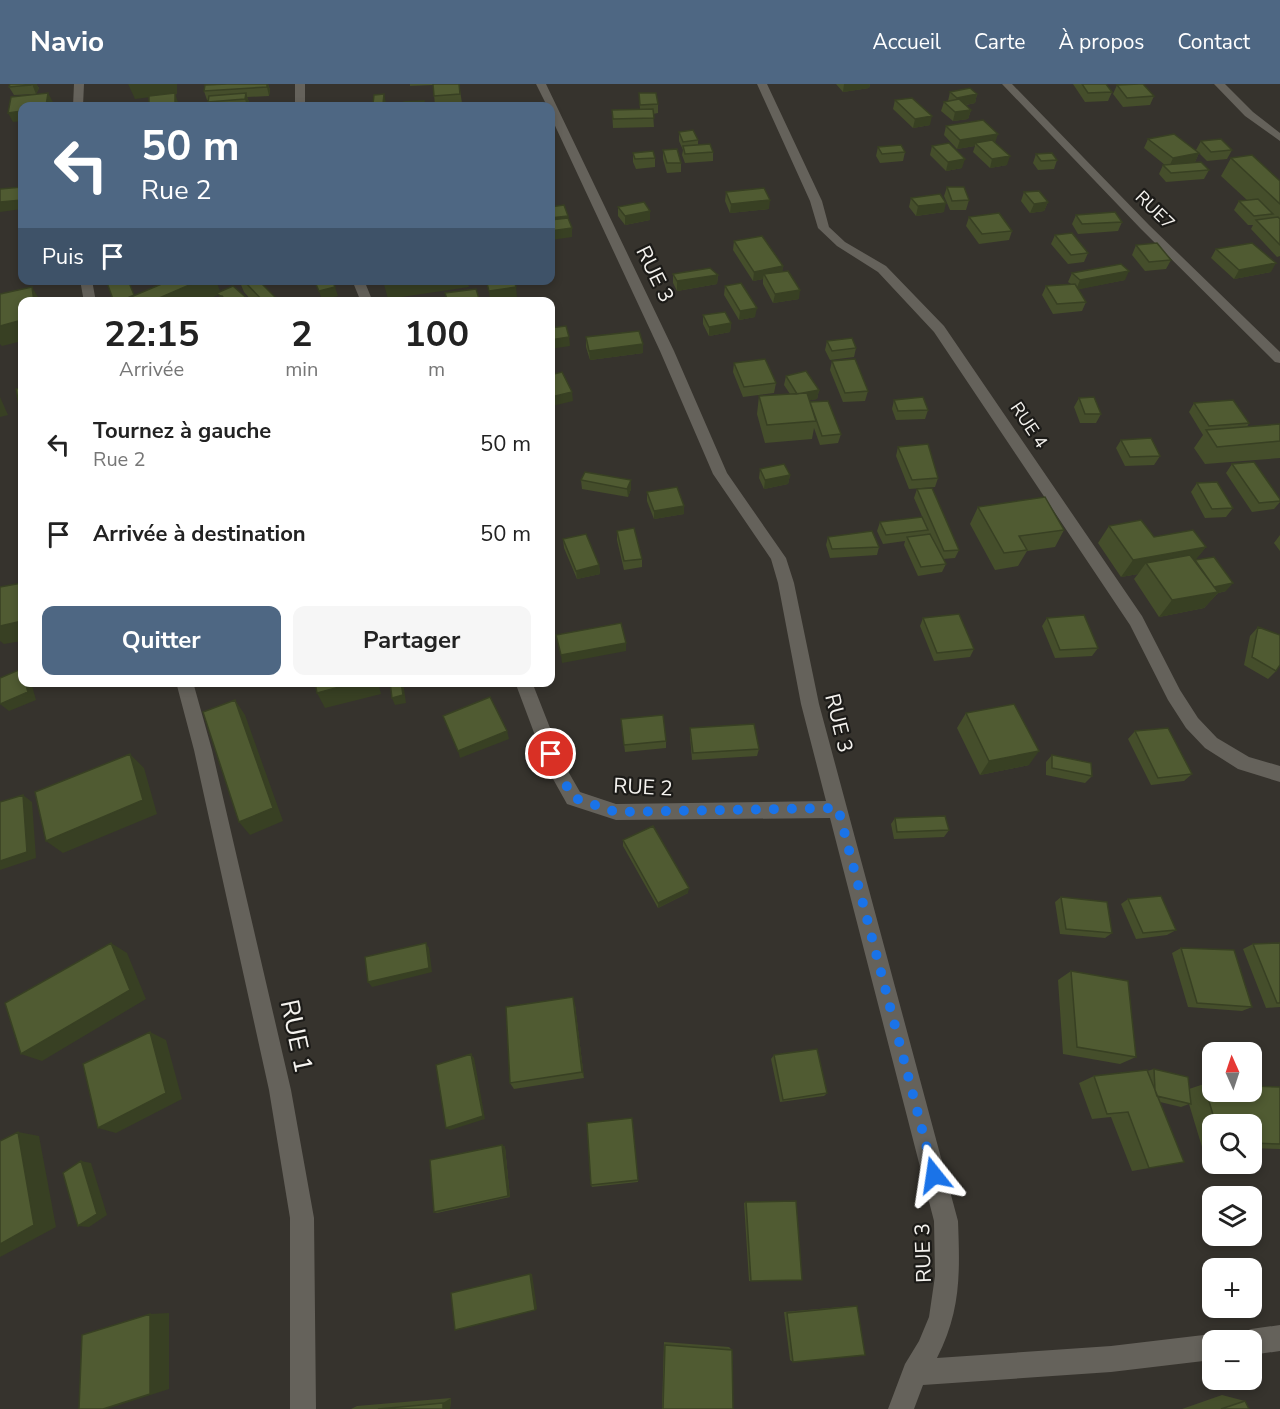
<!DOCTYPE html>
<html lang="fr">
<meta charset="utf-8">
<style>
:root{--surface:#fff;--page:#f6f6f6;--text:#222;--muted:#767676;--accent:#4e6783}
body{margin:0;font-family:"Nunito Sans",sans-serif;background:var(--page);color:var(--text);height:100vh;display:flex;flex-direction:column;font-size:22px;white-space:nowrap}
*{box-sizing:border-box;margin:0}
p{font-size:20px;color:var(--muted)}
.icon{flex:none;width:33px;height:33px;fill:none;stroke:currentColor;stroke-width:2;stroke-linecap:round;stroke-linejoin:round}
.map{position:relative;flex:1;overflow:hidden}
.details{position:absolute;left:18px;top:213px;width:537px;height:390px;display:flex;flex-direction:column;background:var(--surface);border-radius:12px;box-shadow:0 3px 9px #0003}
.details>*{flex:none}
.top-card{position:absolute;left:18px;top:18px;width:537px;height:183px;border-radius:12px;box-shadow:0 3px 9px #0003;background:#4e6783;color:#fff;overflow:hidden}
.needle{width:39px;rotate:357deg}
.fabs{position:absolute;left:1202px;top:958px;display:grid;gap:12px}
.fabs a{display:grid;place-items:center;width:60px;height:60px;border-radius:12px;background:var(--surface);box-shadow:0 3px 9px #0003;font-size:30px}
.pin{position:absolute;display:grid;place-items:center;width:51px;height:51px;color:#fff;margin:-26px;border:3px solid #fff;border-radius:50%;box-shadow:0 2px 6px #0007}
.me{position:absolute;width:66px;margin:-33px;rotate:345deg;stroke-linejoin:round;filter:drop-shadow(0 0 4px #0008)}
.turn{display:flex;align-items:center;gap:21px;height:126px;padding:0 24px;font-size:27px}
.turn .icon{width:78px;height:78px;stroke-width:2.5}
.turn b{display:block;font-size:42px;line-height:51px}
.then{display:flex;align-items:center;height:57px;padding:0 24px;background:#0003;gap:12px;font-size:22px}
.eta{display:flex;justify-content:space-evenly;align-items:center;height:102px;text-align:center}
.eta b{font-size:36px;font-weight:700;line-height:42px}
.action{display:flex;gap:12px;margin-top:auto;padding:12px 24px}
.action a{flex:1;height:69px;border-radius:12px;background:var(--accent);color:#fff;font-size:24px;font-weight:700;line-height:69px;text-align:center}
.action a+a{background:var(--page);color:var(--text)}
ul{padding:0;list-style:none}
li{display:flex;align-items:center;gap:18px;height:90px;padding:0 24px}
li div{flex:1}
li b{display:block;font-size:22px}
li em{font-style:normal}
header{display:flex;align-items:center;gap:36px;box-sizing:border-box;height:84px;padding:0 30px;background:var(--accent);color:#fff}
header strong{font-size:28px}
nav{display:flex;gap:33px;margin-inline-start:auto;font-size:21px}
.map>svg:first-child{display:block}
.lines{fill:none;stroke-linecap:round;stroke-linejoin:round}
.minor{fill:#65625b;fill-rule:evenodd}
.wall{fill:#454e2b}
.shaded-wall{fill:#384023}
.building{fill:#505b32;stroke:#384023;stroke-width:1.5}
.route{stroke:#1a73e8;stroke-width:10;stroke-dasharray:0 18}
.labels{text-anchor:middle;stroke-width:4.5;stroke-linejoin:round;paint-order:stroke}
.far-street-label{font-size:18px;fill:#f5f3ef;stroke:#1c1b18}
.street-label{font-size:21px;fill:#f5f3ef;stroke:#1c1b18}
.near-street-label{font-size:26px;fill:#f5f3ef;stroke:#1c1b18}
</style>
<header>
<strong>Navio</strong>
<nav><a>Accueil</a><a>Carte</a><a>À propos</a><a>Contact</a></nav>
</header>
<div class="map">
<svg width="1280" height="1325" viewBox="0 0 1280 1325">
<rect width="100%" height="100%" fill="#36332d"/>
<g class="lines">
<path class="minor" d="M74,0H84L83,22H73Z
M295,0H305V22H295Z
M536,0H546L674,267L727,389L786,474L794,499L819,620L958,1137C960,1189 961,1227 937,1274L1111,1262L1212,1250L1221,1254L1222,1257H1212V1276L1111,1288L923,1301L914,1325H888L905,1280L919,1257L929,1233L935,1192L934,1137L830,734L616,736L567,720L548,686L515,598H532L565,682L580,708L616,720L826,717L801,620L778,499L771,475L713,390L660,267L550,31V22H547Z
M757,0H767L822,117L829,143L845,158L886,182L944,242L1142,532L1180,606L1198,634L1217,654L1249,673L1280,682V698L1238,685L1205,664L1186,644L1168,616L1130,541L934,248L878,188L837,162L818,144L810,117Z
M1002,0H1012L1149,141L1280,268V279L1275,278L1141,145Z
M1214,0H1225L1253,28L1280,49V57L1245,32Z
M80,196H92L96,218H84Z
M352,196H364L373,218H361Z
M176,598H193L212,666L291,1006L314,1134L316,1325H290V1134L269,1006L194,666Z
M1280,1241V1267L1251,1271V1257H1239L1242,1249L1251,1245Z"/>
</g>
<path class="wall" d="M36,0L39,4L36,10L14,11L9,3Z
M227,0H268L270,6L269,12L247,13L249,18L248,22H209L208,18V16H207L204,7Z
M410,0H459L462,19L435,21L433,1L410,2Z
M836,0H870L869,4L843,8Z
M1073,0H1106L1112,8L1108,17L1085,18Z
M1117,1L1154,12L1150,21L1123,23L1113,10Z
M950,8L977,10L975,19L966,21L971,26L968,35L953,37L941,27L944,18L948,17Z
M639,9L658,20V29L653,30L654,43L613,44L612,26L640,25Z
M895,16L930,41L913,44L893,25Z
M386,19V22H373V20Z
M946,42L995,58L1007,81L990,84L973,68L975,62L957,65L944,51Z
M679,48L698,56V61L713,68V77L685,79L682,71L683,66L679,57Z
M1148,55L1196,66L1201,57L1232,66L1227,75L1207,77L1199,69L1195,78L1189,79L1209,86L1204,95L1166,98L1159,90L1163,81H1165L1144,64Z
M932,62L962,84L946,87L930,71Z
M878,63L905,68L903,77L880,79L876,72Z
M663,66L681,79V88L667,89L663,75Z
M633,69L655,74V83L636,85L633,78Z
M1036,70L1057,76L1054,85L1038,86L1033,79Z
M1231,74L1280,97V172L1277,173L1251,145L1253,141H1248L1234,126L1239,117L1247,116L1221,92Z
M947,103L969,116L966,126H950L944,112Z
M726,108L769,125L730,129L725,117Z
M1024,108L1048,118L1044,127L1030,129L1021,117Z
M911,114L944,128L916,132L909,123Z
M618,123L650,127V136L625,141L618,132Z
M1076,131L1122,138L1118,147L1078,150L1072,140Z
M969,133L1012,147L1009,156L979,160L966,142Z
M1055,151L1088,169L1084,178L1068,180L1051,160Z
M734,157L783,182L782,188L799,215L773,219L763,200V195L753,197L733,166Z
M1136,161L1171,176L1166,185L1145,187L1132,171Z
M1216,165L1271,188L1234,195L1211,174Z
M1072,189L1125,196L1078,205L1086,218L1082,227L1053,230L1042,211L1046,202L1071,200L1068,198Z
M673,190L718,191L717,200L677,207L673,199Z
M239,196H258L280,218H253L244,208Z
M725,202L755,233L739,236L724,211Z
M703,231L731,239L730,248L709,252L703,240Z
M586,253L643,260V269L590,276L586,263Z
M827,257L856,264L854,273L830,276L825,266Z
M832,277L868,307L865,317L843,318L830,286Z
M734,279L776,299L774,309L743,313L733,288Z
M786,292L819,306L817,315L809,316L810,319L841,350L838,359L820,361L814,344L812,355L765,359L757,330L759,312L790,310L784,301Z
M1079,314L1101,330L1096,339H1080L1074,323Z
M894,316L928,326L925,335L896,336L892,325Z
M1194,319L1249,339L1247,343L1280,340V374L1205,380L1194,364L1203,351L1189,328Z
M1121,356L1160,372L1154,381L1125,382L1116,364Z
M898,363L938,394L935,403L909,405L896,372Z
M1232,380L1280,415V418L1274,425L1252,428L1226,389Z
M760,385L790,391L788,400L764,405L759,394Z
M581,396L631,405L628,413L582,405Z
M1197,399L1233,424L1226,433L1205,434L1191,408Z
M917,405L959,466L955,474L943,475L946,480L942,488L918,492L904,461L905,457L883,460L877,447L880,438L925,439L914,414Z
M647,408L684,422V430L654,435L647,417Z
M978,423L1064,446L1055,463L1027,467L1018,482L995,486L970,440Z
M1109,442L1154,453L1206,463L1195,476L1226,507L1218,509L1204,524L1159,533L1134,495L1138,490L1121,493L1098,459Z
M617,447L642,475V483L624,486L617,456Z
M1280,451V467L1274,459Z
M828,453L879,463L877,471L830,474L826,461Z
M563,455L599,481L600,490L577,495L564,464Z
M923,534L974,565L970,573L934,577L920,542Z
M1047,534L1098,564L1092,572L1055,574L1042,542Z
M1258,543L1276,587L1268,595L1244,581L1250,552Z
M966,629L1029,681L980,691L957,644Z
M621,635L666,657V664L625,668Z
M690,644L759,665L757,672L692,676L690,652Z
M1135,647L1192,690L1184,697L1151,701L1128,655Z
M1052,671L1092,692L1085,699L1046,691V678Z
M895,734L949,746L944,753L894,755L891,740Z
M623,756L688,809L658,824L623,762Z
M1061,813L1112,849L1105,854L1060,850L1055,818Z
M1128,815L1176,846L1167,851L1136,855L1121,820Z
M1280,859V923L1266,924L1243,865L1253,860Z
M1181,864L1252,923L1242,927L1188,923L1172,869Z
M1071,887L1136,973L1120,980L1063,970L1058,896Z
M575,921L584,994L514,1005L510,999Z
M774,971L827,1009L824,1012L780,1018L771,975Z
M1154,985L1189,1005L1204,1000L1280,1003V1065L1251,1064V1041H1212V1063H1202L1189,1020L1181,1023L1160,1018L1184,1078L1132,1087L1111,1033L1092,1035L1079,999L1094,992L1147,987Z
M632,1034L638,1098L592,1103L591,1101Z
M502,1061L505,1063L510,1113L437,1129L434,1128Z
M746,1118L802,1196L749,1197L744,1119Z
M853,1222H857L793,1278L790,1276L784,1228Z
M664,1258L729,1263L732,1266L733,1325H662Z
M1222,1311L1245,1317L1249,1325H1182Z
M451,1314L450,1325H351L357,1322Z"/>
<path class="shaded-wall" d="M32,0H36L39,4L36,10Z
M128,0H177V10H175L178,18V22H164L175,10L135,15Z
M267,0H268L270,6L269,12L267,3Z
M844,0H870L869,4L843,8Z
M48,9L53,18L52,22H46Z
M246,9L249,18L248,22H247L245,15Z
M384,10L386,19V22H384L383,20Z
M977,10L975,19L954,23L957,14Z
M971,26L968,35L953,37L955,28Z
M22,27V37L13,38L8,29Z
M932,32L930,41L913,44L915,35Z
M998,50L995,59H975V62L957,65L960,56Z
M1199,69L1195,78L1169,83L1173,74Z
M1010,72L1007,81L990,84L992,75Z
M965,75L962,84L946,87L948,78Z
M22,116V125L0,128V118Z
M770,116L769,125L730,129L731,120Z
M1048,118L1044,127L1030,129L1034,120Z
M946,119L944,128L916,132L918,122Z
M650,127V136L625,141V132Z
M568,132L569,141L550,143V134Z
M572,144V153L551,156L550,147Z
M1276,179L1271,188L1234,195L1239,186Z
M783,182L782,192L764,190L763,195L753,197L754,188Z
M1129,187L1125,196L1076,206L1080,196Z
M718,191L717,200L677,207V197Z
M201,196H216L221,210L217,209L218,211L203,218H150Z
M388,196H467L469,203L388,215L383,197Z
M32,203L41,218H34Z
M335,203L338,212L322,216L319,207Z
M516,203L517,213L490,216L489,207Z
M800,206L799,215L773,219L775,210Z
M757,224L755,233L739,236L740,227Z
M22,236V257L2,262L0,260V242Z
M731,239L730,248L709,252V243Z
M569,253L570,262L550,265V256Z
M643,260V269L590,276L589,267Z
M819,306L817,315L796,319L798,310Z
M572,308L573,317L552,322L551,313Z
M0,313L8,331L0,333Z
M790,391L788,400L764,405L765,396Z
M631,396V405L628,413L627,405Z
M684,422V430L654,435V427Z
M1206,463L1193,479H1146L1138,490L1121,493L1133,476Z
M599,481L600,490L577,495L576,487Z
M1233,499L1226,507L1218,509L1204,524L1159,533L1172,516L1209,504Z
M22,537V557L4,560L0,557V542Z
M626,559V567L562,579L561,571Z
M25,598H31L36,616L9,627L0,620Z
M358,598H378L381,610L325,624L317,609Z
M401,598H403L406,619L395,621L392,614Z
M235,616L245,631L283,737L250,751L239,738Z
M507,647L509,655L460,674L458,667Z
M1039,667L1029,681L980,691L989,677Z
M130,670L144,684L157,730L63,769L46,757Z
M23,711L32,718L36,774L0,786V777Z
M689,804L688,809L658,824V819Z
M111,859L127,869L146,915L42,977L21,970Z
M426,859L429,864L432,888L372,903L368,898Z
M573,913L575,921L584,994L582,988Z
M150,948L166,956L182,1015L116,1049L98,1044Z
M471,970L474,974L485,1035L450,1046L446,1044Z
M18,1048L39,1052L56,1143L0,1173V1160Z
M502,1061L505,1063L510,1113L508,1112Z
M81,1077L91,1079L107,1131L89,1143L78,1142Z
M530,1190H532L537,1225L535,1226Z
M169,1229V1305L107,1325H103L150,1230Z
M451,1314L450,1325H443V1319Z"/>
<path class="building" d="M10,0H32L31,1L9,3Z
M227,0H267V3L204,7L205,1Z
M433,0H459L460,10L434,12Z
M1082,0H1106L1112,8L1088,9Z
M1139,0H1143L1154,12L1127,14L1117,1Z
M970,4L977,10L957,14L950,8Z
M48,9L46,22H22V27L8,29L11,13Z
M175,9V21L164,22H149V12Z
M246,9L245,15L208,18L209,12Z
M639,9H656L658,20L640,21Z
M384,10L383,20H373L374,11Z
M912,14L932,32L915,35L895,16Z
M959,15L971,26L955,28L944,18Z
M424,17V22H404V18Z
M208,20L207,22H193V21Z
M653,25L654,34L613,35L612,26Z
M983,36L998,50L960,56L946,42Z
M693,46L698,56L683,58L679,48Z
M1174,50L1199,69L1173,74L1148,55Z
M1221,55L1232,66L1211,68L1201,57Z
M992,56L1010,72L992,75L975,59Z
M949,59L965,75L948,78L932,62Z
M710,60L713,68L685,70L683,62Z
M901,61L905,68L882,70L878,63Z
M677,65L681,79H667L663,66Z
M653,67L655,74L635,75L633,69Z
M1052,69L1057,76L1041,77L1036,70Z
M1252,71L1280,97V120L1231,74Z
M1201,78L1209,86L1171,89L1163,81Z
M22,103V116L0,118V105Z
M947,103H964L969,116L952,117Z
M764,104L770,116L731,120L726,108Z
M1039,107L1048,118L1034,120L1024,108Z
M940,110L946,119L918,122L911,114Z
M1258,115L1273,130L1254,132L1239,117Z
M644,118L650,127L625,132L618,123Z
M564,121L568,132L550,134V123Z
M1115,128L1122,138L1082,140L1076,131Z
M999,129L1012,147L982,150L969,133Z
M1278,133L1280,135V161L1256,136Z
M568,134L572,144L550,147V136Z
M1072,149L1088,169L1071,171L1055,151Z
M762,152L783,182L754,188L734,157Z
M1157,159L1171,176L1149,178L1136,161Z
M1252,159L1276,179L1239,186L1216,165Z
M1121,180L1129,187L1080,196L1072,189Z
M710,184L718,191L677,197L673,190Z
M788,187L800,206L775,210L764,190Z
M106,196H128L134,211L119,218H114Z
M171,196H201L150,218H119Z
M243,196H258L280,218H264Z
M314,196H332L335,203L319,207Z
M486,196H514L516,203L489,207Z
M741,199L757,224L740,227L725,202Z
M1075,200L1086,218L1057,220L1046,202Z
M233,202L251,218H227L217,209Z
M32,203L34,218H22V236L0,242V210Z
M476,205L480,218H448L445,209Z
M222,212L227,218H209Z
M725,228L731,239L709,243L703,231Z
M566,242L569,253L550,256V244Z
M639,247L643,260L589,267L586,253Z
M852,254L856,264L832,267L827,257Z
M765,275L776,299L744,303L734,279Z
M855,275L868,307L845,309L832,277Z
M806,287L819,306L797,310L786,292Z
M562,288L572,308L551,313L550,291Z
M22,304V332H21L16,305Z
M807,309L816,337L767,341L759,312Z
M923,313L928,326L898,327L894,316Z
M1094,313L1101,330H1085L1079,314Z
M1233,316L1249,339L1209,342L1194,319Z
M828,317L841,350L822,352L810,318Z
M1280,340V357L1217,363L1206,346Z
M1151,354L1160,372L1130,373L1121,356Z
M928,360L938,394L912,396L898,363Z
M1254,378L1280,415V417L1259,419L1232,380Z
M784,380L790,391L765,396L760,385Z
M585,388L631,396L627,405L581,396Z
M1217,398L1233,424L1212,425L1197,399Z
M677,403L684,422L654,427L647,408Z
M932,404L959,466L944,467L917,405Z
M1045,413L1064,446L1019,452L1027,466L1004,469L978,423Z
M922,433L928,446L886,451L880,438Z
M1141,436L1154,453L1193,446L1206,463L1133,476L1109,442Z
M634,444L642,475L624,477L617,447Z
M872,447L879,463L832,465L828,453Z
M586,450L599,481L576,487L563,455Z
M930,450L946,480L921,483L907,453Z
M1190,471L1218,508L1172,516L1146,479Z
M1214,473L1233,499L1214,503L1195,476Z
M22,499V537L0,542V503Z
M959,530L974,565L937,569L923,534Z
M1084,531L1098,564L1060,566L1047,534Z
M621,539L626,559L561,571L556,551Z
M1258,543L1280,551V581L1276,587L1252,573Z
M21,585L22,590V598H25L28,608L0,620V594Z
M315,598H358L317,609Z
M390,598H401L403,611L392,614Z
M490,613L507,647L458,667L443,632Z
M235,616L273,724L239,738L203,628Z
M1014,620L1039,667L989,677L966,629Z
M663,631L666,657L624,661L621,635Z
M754,640L759,665L693,669L690,644Z
M1168,644L1192,690L1158,694L1135,647Z
M130,670L143,716L46,757L35,708Z
M1052,671L1091,679L1092,692L1052,684Z
M23,711L27,768L0,777V718Z
M945,732L949,746L897,748L895,734Z
M653,742L689,804L658,819L623,756Z
M1161,812L1176,846L1143,849L1128,815Z
M1061,813L1107,818L1112,849L1066,845Z
M111,859L130,906L21,970L5,919Z
M426,859L429,884L368,898L365,873Z
M1280,859V919H1277L1253,860Z
M1181,864L1234,866L1252,923L1197,919Z
M1071,887L1128,897L1136,973L1077,963Z
M573,913L582,988L510,999L506,923Z
M150,948L166,1009L98,1044L83,980Z
M817,965L827,1009L783,1016L774,971Z
M471,970L483,1032L446,1044L436,981Z
M1154,985L1188,993L1191,1020L1157,1012L1155,1006Z
M1147,986L1184,1078L1149,1084L1128,1028L1107,1030L1094,992Z
M1204,1000L1212,1001V1008H1251V1002L1280,1003V1060L1251,1059V1041H1216Z
M632,1034L638,1096L591,1101L587,1039Z
M18,1048L34,1141L0,1160V1057Z
M502,1061L508,1112L434,1128L430,1076Z
M81,1077L97,1130L78,1142L63,1089Z
M796,1117L802,1196L751,1197L746,1118Z
M530,1190L535,1226L455,1246L451,1209Z
M857,1222L865,1271L793,1278L787,1229Z
M150,1230V1310L103,1325H79L82,1251Z
M665,1261L732,1266L733,1325H663Z
M1245,1317L1249,1325H1221Z
M443,1319V1325H378Z"/>
<g class="lines">
<path class="route" d="M551,670L557,686L574,714L616,728L838,724L934,1091"/>
</g>
<g class="labels">
<g class="far-street-label">
<text transform="translate(1155 126) rotate(44)" y="6">RUE7</text>
<text transform="translate(1029 341) rotate(56)" y="6">RUE 4</text>
</g>
<g class="street-label">
<text transform="translate(655 190) rotate(64)" y="7">RUE 3</text>
<text transform="translate(839 639) rotate(76)" y="7">RUE 3</text>
<text transform="translate(643 703) rotate(3)" y="7">RUE 2</text>
<text transform="translate(923 1169) rotate(-92)" y="7">RUE 3</text>
</g>
<g class="near-street-label">
<text transform="translate(297 952) rotate(78)" y="9">RUE 1</text>
</g>
</g>
</svg>
<div class="fabs">
<a><svg class="needle" viewBox="-14 -14 28 28"><path d="M0-13l5 13h-10z" fill="#e53935"/><path d="M0 13l5-13h-10z" fill="#767676"/></svg></a>
<a><svg class="icon" aria-label="search" viewBox="0 0 24 24"><circle cx="10" cy="10" r="6"/><path d="M15 15l6 6"/></svg></a>
<a><svg class="icon" aria-label="layers" viewBox="0 0 24 24"><path d="M12 4l9 5-9 5-9-5zM3 14l9 5 9-5"/></svg></a>
<a>+</a>
<a>−</a>
</div>
<div class="pin" style="left:551px;top:670px;background:#d93025"><svg class="icon" aria-label="arrive" viewBox="0 0 24 24"><path d="M6 21V4h12l-3 4 3 4H6"/></svg></div>
<svg class="me" style="left:934px;top:1091px" viewBox="-20 -20 40 40"><path d="M0-17L14 15 0 8-14 15z" fill="#1a73e8" stroke="#fff" stroke-width="4"/></svg>
<div class="top-card">
<div class="turn"><svg class="icon" aria-label="left" viewBox="0 0 24 24"><path d="M17 20v-9H6M10 6l-5 5 5 5"/></svg><div><b>50 m</b>Rue 2</div></div>
<div class="then">Puis<svg class="icon" aria-label="arrive" viewBox="0 0 24 24"><path d="M6 21V4h12l-3 4 3 4H6"/></svg></div>
</div>
<section class="details">
<div class="eta">
<div><b>22:15</b><p>Arrivée</p></div>
<div><b>2</b><p>min</p></div>
<div><b>100</b><p>m</p></div>
</div>
<ul>
<li><svg class="icon" aria-label="left" viewBox="0 0 24 24"><path d="M17 20v-9H6M10 6l-5 5 5 5"/></svg><div><b>Tournez à gauche</b><p>Rue 2</p></div><em>50 m</em></li>
<li><svg class="icon" aria-label="arrive" viewBox="0 0 24 24"><path d="M6 21V4h12l-3 4 3 4H6"/></svg><div><b>Arrivée à destination</b></div><em>50 m</em></li>
</ul>
<div class="action"><a>Quitter</a><a>Partager</a></div>
</section>
</div>
